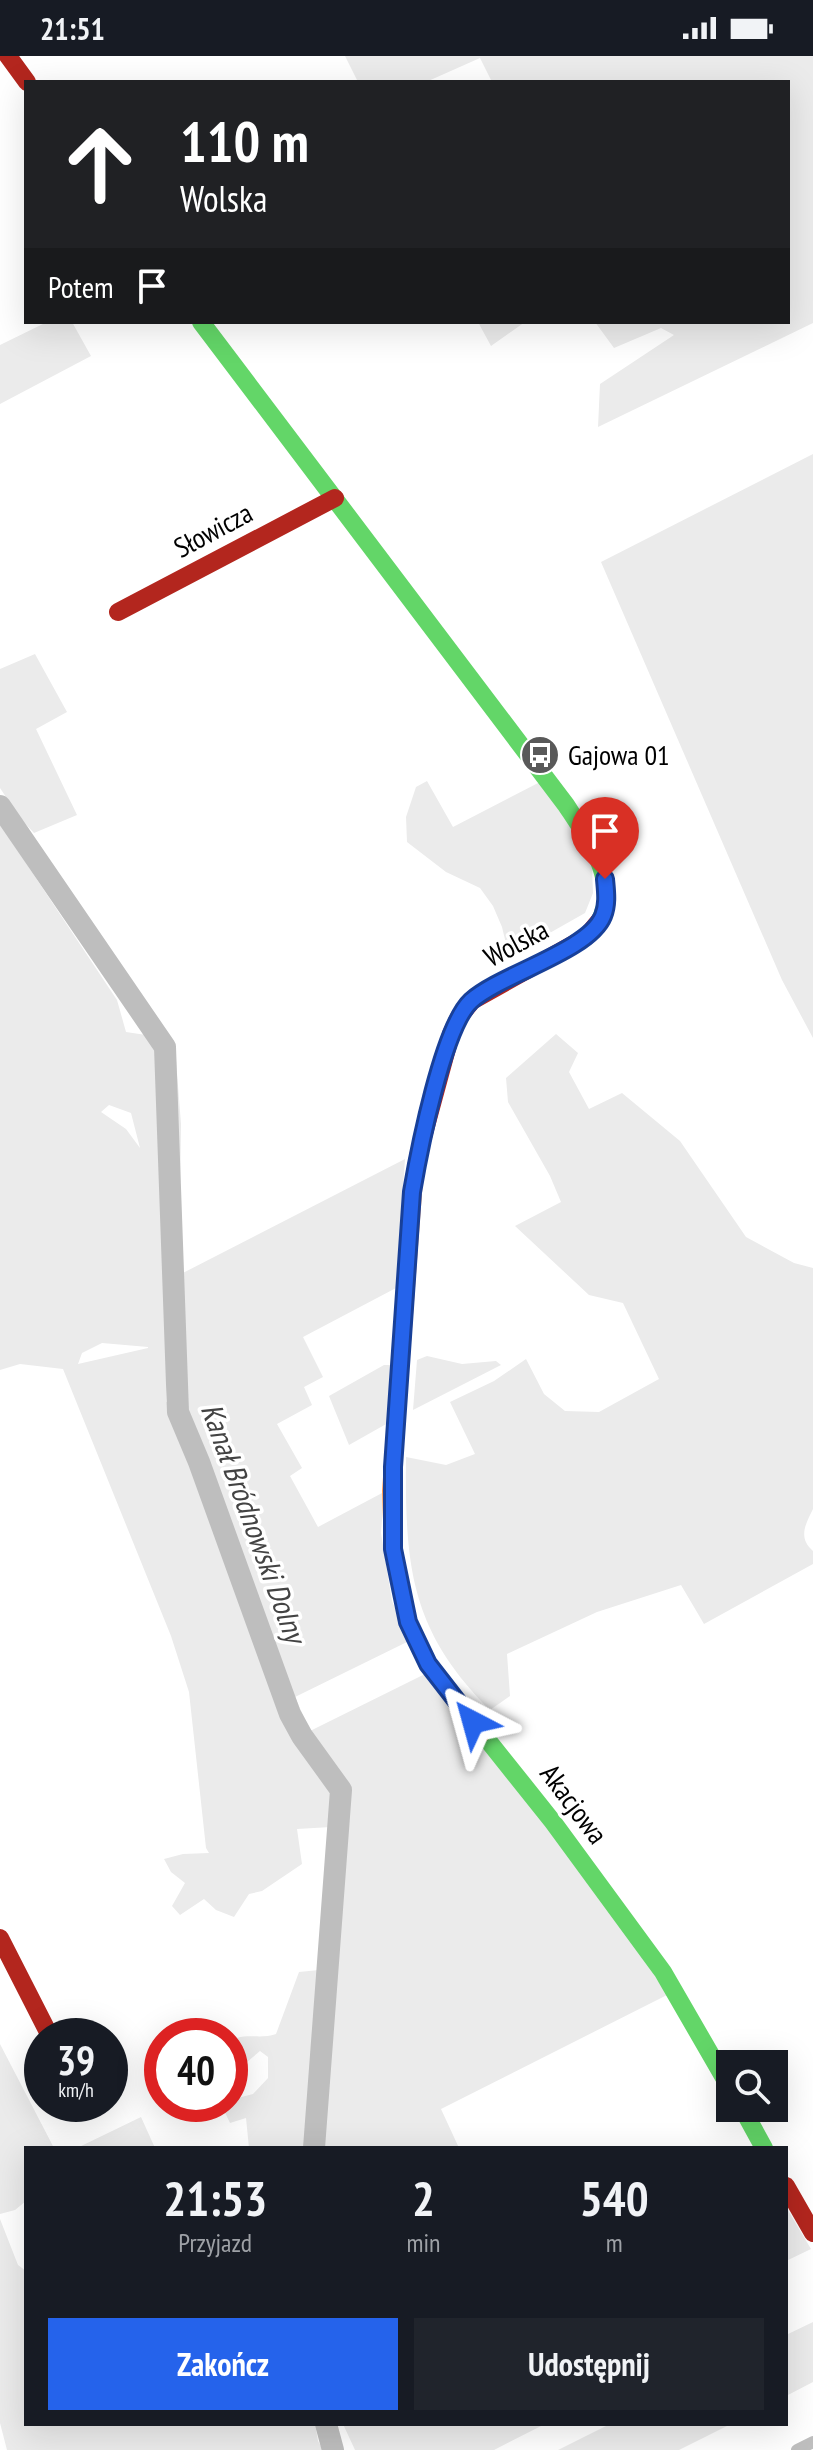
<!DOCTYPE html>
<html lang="pl">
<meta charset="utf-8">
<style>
:root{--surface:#171b24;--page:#20242c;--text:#f1f3f6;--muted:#9ea1a6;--accent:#2563eb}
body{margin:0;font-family:"PT Sans Narrow",sans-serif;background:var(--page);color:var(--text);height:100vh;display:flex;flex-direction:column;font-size:30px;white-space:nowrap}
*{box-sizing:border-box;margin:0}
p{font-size:26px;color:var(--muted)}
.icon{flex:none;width:44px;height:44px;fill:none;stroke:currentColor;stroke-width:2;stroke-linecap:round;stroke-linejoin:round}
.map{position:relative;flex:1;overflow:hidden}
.sheet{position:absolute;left:24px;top:2090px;width:764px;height:280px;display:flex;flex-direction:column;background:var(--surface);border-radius:0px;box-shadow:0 8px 32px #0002}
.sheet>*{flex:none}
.guide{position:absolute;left:24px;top:24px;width:766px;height:244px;border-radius:0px;box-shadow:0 8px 32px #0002;background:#202124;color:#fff;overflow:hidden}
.fabs{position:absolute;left:716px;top:1994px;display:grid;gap:16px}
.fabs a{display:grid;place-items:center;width:72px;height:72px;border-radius:0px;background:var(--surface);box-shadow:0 8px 32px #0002;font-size:40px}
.speed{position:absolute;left:24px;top:1962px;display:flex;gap:16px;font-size:40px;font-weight:700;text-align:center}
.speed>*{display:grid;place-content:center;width:104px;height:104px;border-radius:50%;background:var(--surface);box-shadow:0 8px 32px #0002;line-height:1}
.speed small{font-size:20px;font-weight:400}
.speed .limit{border:12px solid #d22;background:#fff;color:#111}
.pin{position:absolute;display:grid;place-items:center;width:68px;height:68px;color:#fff;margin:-82px -34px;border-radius:50% 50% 50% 0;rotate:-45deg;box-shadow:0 0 8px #0007}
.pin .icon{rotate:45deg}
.me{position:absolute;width:88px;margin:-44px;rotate:321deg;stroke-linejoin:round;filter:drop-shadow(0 0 6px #0008)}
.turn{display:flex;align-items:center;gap:28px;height:168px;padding:0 24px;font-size:36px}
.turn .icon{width:104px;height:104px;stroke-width:2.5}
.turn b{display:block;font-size:56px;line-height:68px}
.then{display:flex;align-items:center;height:76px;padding:0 24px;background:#0003;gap:16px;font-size:30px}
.eta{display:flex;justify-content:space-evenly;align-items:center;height:136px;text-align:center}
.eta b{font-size:48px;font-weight:700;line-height:56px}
.cta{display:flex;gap:16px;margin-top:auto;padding:16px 24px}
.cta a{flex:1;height:92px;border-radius:0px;background:var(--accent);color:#fff;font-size:32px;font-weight:700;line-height:92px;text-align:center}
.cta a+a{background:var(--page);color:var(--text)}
.status{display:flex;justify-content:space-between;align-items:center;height:56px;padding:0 40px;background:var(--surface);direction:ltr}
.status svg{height:22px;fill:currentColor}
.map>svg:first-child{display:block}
.green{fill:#ebebeb;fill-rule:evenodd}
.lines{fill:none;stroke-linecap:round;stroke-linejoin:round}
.river{stroke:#bebebe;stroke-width:22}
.street{stroke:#bebebe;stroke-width:12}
.fast{stroke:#63d668;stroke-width:18}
.slow{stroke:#ff974d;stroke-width:18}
.jam{stroke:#b3261e;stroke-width:18}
.route-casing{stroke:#184099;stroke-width:20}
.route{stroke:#2563eb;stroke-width:14}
.labels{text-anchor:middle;stroke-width:7;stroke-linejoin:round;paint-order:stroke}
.street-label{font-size:28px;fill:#000;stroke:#fff}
.poi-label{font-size:28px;fill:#000;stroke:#fff;text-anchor:start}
.water-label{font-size:30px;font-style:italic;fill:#434343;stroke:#fff}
</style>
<div class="status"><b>21:51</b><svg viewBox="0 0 49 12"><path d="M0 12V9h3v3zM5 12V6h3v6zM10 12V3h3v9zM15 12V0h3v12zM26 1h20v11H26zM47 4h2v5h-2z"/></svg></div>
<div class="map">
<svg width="813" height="2394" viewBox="0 0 813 2394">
<rect width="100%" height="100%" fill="#fff"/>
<path class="green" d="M345,0H813V267L598,371L600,328L674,279L661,272L614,292L595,266H788V26H492L480,2L426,26H358Z
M47,266H72L91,300L0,348V289Z
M478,266H525L491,290Z
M813,398V982L782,924L601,506Z
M35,598L67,656L36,673L77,759L34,777L20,762L0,732V613Z
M427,725L453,771L540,726L564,758L592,811L593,837L585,857L509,900L502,871L493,850L480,832L446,816L407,786L406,761L416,731Z
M0,768L117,944L126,976L146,979L163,975L176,1004L181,1068L179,1219L405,1103L396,1232L303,1281L323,1321L304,1331L312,1349L277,1368L302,1412L290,1420L318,1471L384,1436L381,1477L392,1545L409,1585L295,1641L310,1675L425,1618C449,1652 476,1681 502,1713C561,1784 617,1861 667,1939L441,2053L459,2092H249L246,2062L230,2067L222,2050L230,2048V2044L253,2038L268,2022V2001L260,1995L247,2006L234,1992L237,1982C250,1978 262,1983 276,1978L299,1916L319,1914L331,1771L297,1773L302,1808L262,1835L249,1838L234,1861L216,1854L204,1843L180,1859L172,1850L185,1827L171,1816L164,1803L183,1798L209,1797L206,1792L189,1636L171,1580L63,1313L20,1308L0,1314ZM109,1049L131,1057L140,1092L126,1073L101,1056ZM178,1219L183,1343L166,1346V1225ZM102,1287L148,1291V1292L78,1308L82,1297Z
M556,978L578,997L569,1016L589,1053L622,1037L680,1085L746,1181L794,1207L813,1212V1453C805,1469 798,1482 813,1495V1508L704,1568L681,1529L597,1556L507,1598L510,1640L490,1654C410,1574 405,1510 406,1401L446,1409L475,1398L450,1346L494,1325L526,1303L544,1338L565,1355L599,1356L659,1323L623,1247L589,1239L515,1170L561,1146L550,1120L508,1046L506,1022Z
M427,1300L462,1308L496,1305L501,1309L413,1354L417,1304Z
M384,1309H390L388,1367L349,1389L329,1340Z
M0,1988L54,2092H26V2145L15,2154L0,2158Z
M141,2061L155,2092H77Z
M786,2151L811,2193L786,2205Z
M0,2163L18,2209L26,2215V2368H315L318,2385L323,2394H7L0,2367Z
M813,2266V2326L786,2340V2279Z
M343,2368H545L494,2394H355Z
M610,2368H731L679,2394H558Z"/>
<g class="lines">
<path class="river" d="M0,750L165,991L178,1356L199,1406L290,1658L302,1680L341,1734L314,2092
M326,2368L333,2394"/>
<path class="street" d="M797,2394L813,2386"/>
<path class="fast" d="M201,266L566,749C587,781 620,825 600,864
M482,1677L553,1766L663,1916L730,2032
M742,2052L764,2092"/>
<path class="slow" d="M414,1123L391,1435L393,1493L408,1566L428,1608L482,1677"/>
<path class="jam" d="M8,0L27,26
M118,556L335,442
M414,1123L419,1096L451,978L459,961L472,945L586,881L600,864
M0,1882L50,1980
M786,2130L813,2177"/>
</g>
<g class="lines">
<g class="route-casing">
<path id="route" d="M473,1666L428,1608L408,1566L393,1493V1411L412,1136C419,1095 443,971 471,945C501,918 589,895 603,860C608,848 606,835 605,823"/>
</g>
<use href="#route" class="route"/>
</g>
<defs>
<g id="bus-disc" transform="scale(2)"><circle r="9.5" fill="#595959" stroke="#fff"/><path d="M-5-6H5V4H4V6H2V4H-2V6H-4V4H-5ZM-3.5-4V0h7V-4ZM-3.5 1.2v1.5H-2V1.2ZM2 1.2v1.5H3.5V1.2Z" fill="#fff"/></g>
</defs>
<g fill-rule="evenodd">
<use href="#bus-disc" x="540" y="699"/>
</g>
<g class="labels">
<g class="street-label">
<text transform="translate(213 474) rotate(-28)" y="10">Słowicza</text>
<text transform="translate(516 887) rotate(-28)" y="10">Wolska</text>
<text transform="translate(574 1748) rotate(53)" y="10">Akacjowa</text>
</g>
<g class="poi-label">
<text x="568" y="709">Gajowa 01</text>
</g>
<g class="water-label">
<text transform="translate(253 1467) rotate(70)" y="10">Kanał Bródnowski Dolny</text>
</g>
</g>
</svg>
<div class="fabs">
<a><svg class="icon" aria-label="search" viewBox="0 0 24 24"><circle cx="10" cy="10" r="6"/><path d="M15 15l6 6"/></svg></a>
</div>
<div class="speed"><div>39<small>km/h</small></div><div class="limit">40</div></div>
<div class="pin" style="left:605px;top:823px;background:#d93025"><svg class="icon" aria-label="arrive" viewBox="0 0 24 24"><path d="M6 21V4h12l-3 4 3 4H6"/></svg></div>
<svg class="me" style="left:473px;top:1666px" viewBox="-20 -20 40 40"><path d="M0-17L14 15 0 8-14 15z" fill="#2563eb" stroke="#fff" stroke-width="4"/></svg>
<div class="guide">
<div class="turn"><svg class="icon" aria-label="ahead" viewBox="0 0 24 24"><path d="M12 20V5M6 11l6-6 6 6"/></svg><div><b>110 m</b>Wolska</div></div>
<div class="then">Potem<svg class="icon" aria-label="arrive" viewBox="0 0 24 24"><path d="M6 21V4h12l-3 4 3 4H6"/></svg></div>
</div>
<section class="sheet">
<div class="eta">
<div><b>21:53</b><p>Przyjazd</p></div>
<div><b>2</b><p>min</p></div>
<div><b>540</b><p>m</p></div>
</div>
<div class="cta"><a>Zakończ</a><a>Udostępnij</a></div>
</section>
</div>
